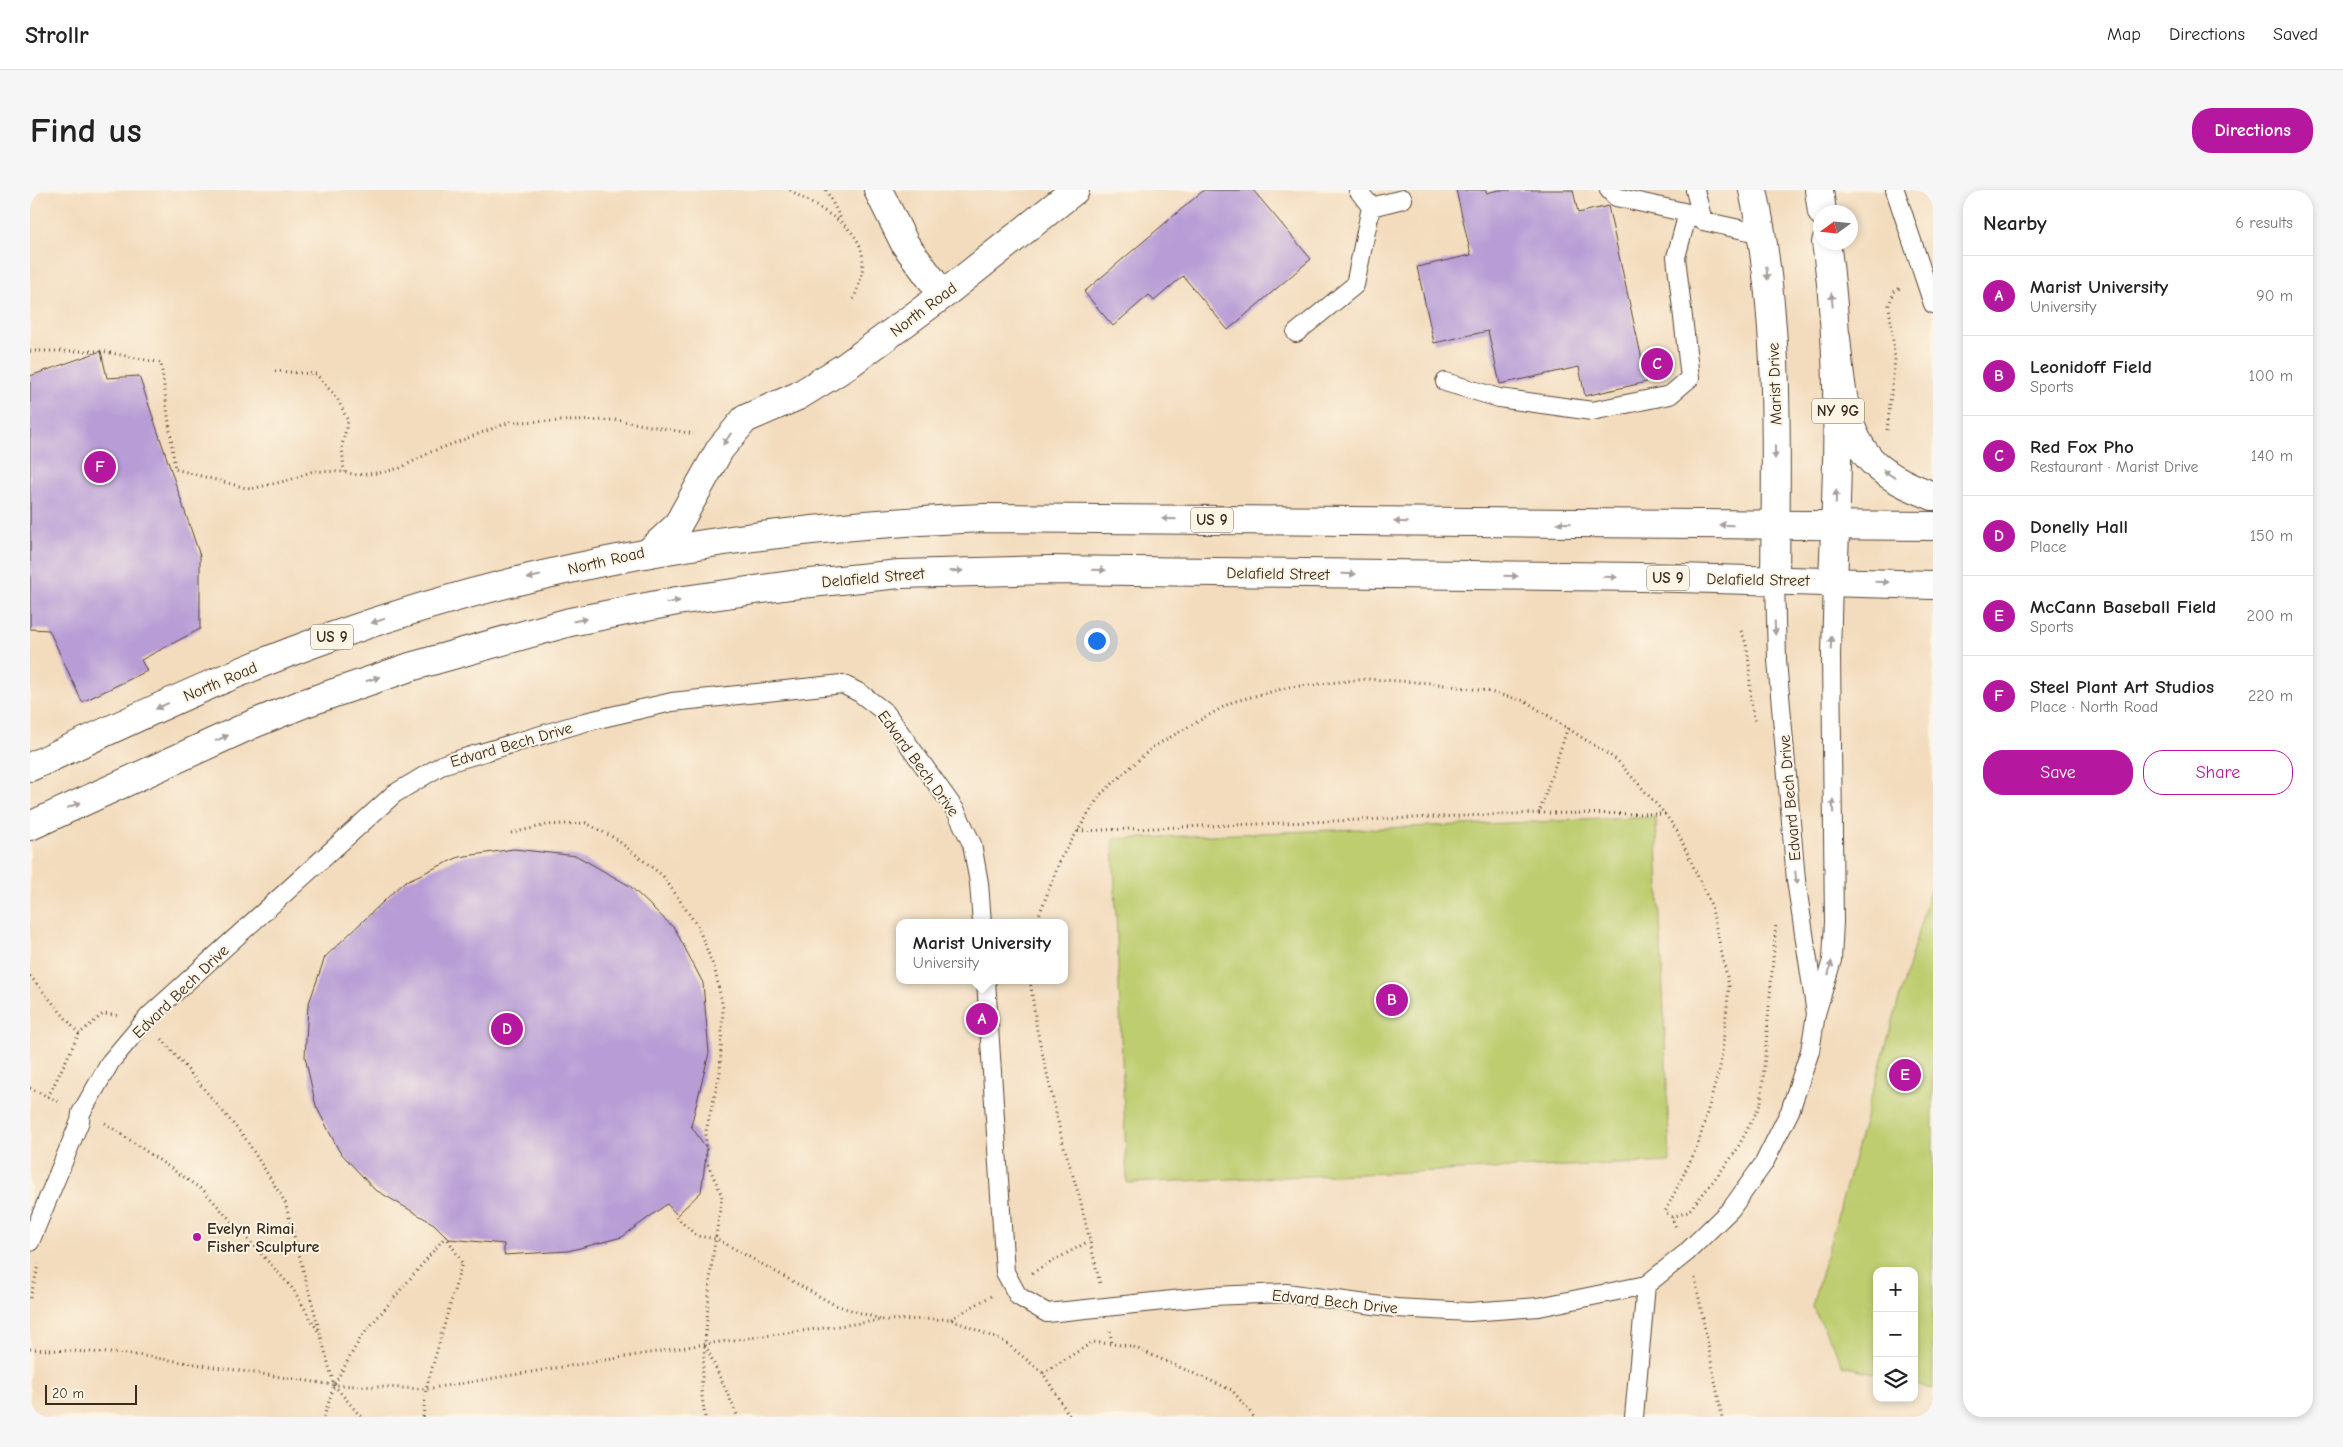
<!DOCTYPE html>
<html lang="en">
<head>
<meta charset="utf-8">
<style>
  :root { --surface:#fff; --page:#f6f6f6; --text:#222; --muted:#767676; --line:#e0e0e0; --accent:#b5179e }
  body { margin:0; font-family:"Comic Neue",sans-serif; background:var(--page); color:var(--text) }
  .controls { position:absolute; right:15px; bottom:15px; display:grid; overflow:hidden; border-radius:10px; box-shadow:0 2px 8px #0003 }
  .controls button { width:45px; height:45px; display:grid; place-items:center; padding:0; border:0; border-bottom:1px solid var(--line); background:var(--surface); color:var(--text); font:25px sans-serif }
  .compass { position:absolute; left:1783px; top:15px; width:45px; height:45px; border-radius:50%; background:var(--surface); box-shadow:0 2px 8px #0003; rotate:255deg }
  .scale { position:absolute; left:15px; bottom:12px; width:92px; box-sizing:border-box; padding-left:5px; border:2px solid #3b2a1e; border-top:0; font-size:14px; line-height:18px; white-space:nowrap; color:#3b2a1e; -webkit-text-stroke:4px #fcf5e5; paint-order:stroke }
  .you { position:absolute; left:1066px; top:450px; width:18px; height:18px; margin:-12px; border:4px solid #fff; border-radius:50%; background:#1a73e8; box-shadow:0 0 0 8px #1a73e833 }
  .badge { display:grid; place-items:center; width:32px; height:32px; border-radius:50%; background:var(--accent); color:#fff; font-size:16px; font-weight:700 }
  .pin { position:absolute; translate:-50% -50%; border:2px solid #fff; box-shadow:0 1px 5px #0006 }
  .popup { position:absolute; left:866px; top:729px; width:172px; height:65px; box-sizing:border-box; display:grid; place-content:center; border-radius:10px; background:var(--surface); filter:drop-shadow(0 1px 4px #0005); font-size:16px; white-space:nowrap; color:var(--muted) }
  .popup b { font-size:19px; color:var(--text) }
  .popup::after { content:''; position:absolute; left:50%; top:100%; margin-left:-10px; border:10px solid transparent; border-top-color:var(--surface) }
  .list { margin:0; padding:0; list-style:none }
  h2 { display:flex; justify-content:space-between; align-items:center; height:65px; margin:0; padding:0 20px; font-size:21px }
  h2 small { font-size:16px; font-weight:400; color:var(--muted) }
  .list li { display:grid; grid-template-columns:32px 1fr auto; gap:15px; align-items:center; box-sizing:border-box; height:80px; padding:0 20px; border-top:1px solid var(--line) }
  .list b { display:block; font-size:19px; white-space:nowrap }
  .list p { margin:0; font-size:16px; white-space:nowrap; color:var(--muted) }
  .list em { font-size:16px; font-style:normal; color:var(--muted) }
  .actions { display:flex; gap:10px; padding:15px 20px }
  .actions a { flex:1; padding:11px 0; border:1px solid var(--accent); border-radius:20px; text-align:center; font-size:18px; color:var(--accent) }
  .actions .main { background:var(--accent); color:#fff }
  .icon { flex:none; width:28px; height:28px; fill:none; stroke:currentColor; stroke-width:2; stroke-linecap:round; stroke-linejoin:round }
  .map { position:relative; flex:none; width:1903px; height:1227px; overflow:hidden; border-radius:20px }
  header { display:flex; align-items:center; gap:30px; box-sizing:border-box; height:70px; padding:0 25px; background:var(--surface); border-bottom:1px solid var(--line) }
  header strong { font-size:24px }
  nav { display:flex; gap:28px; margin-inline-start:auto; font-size:18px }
  .intro { display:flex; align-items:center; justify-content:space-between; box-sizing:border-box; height:120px; padding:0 30px }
  h1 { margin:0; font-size:35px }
  .button { padding:12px 22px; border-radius:20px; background:var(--accent); color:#fff; font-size:18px; font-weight:700 }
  main { display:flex; gap:30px; padding:0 30px }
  aside { flex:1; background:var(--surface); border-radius:20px; box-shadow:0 2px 8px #0003 }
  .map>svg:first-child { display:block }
  .green { fill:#bdcd6f; stroke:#7c7c46 }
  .building { fill:#b79cd6 }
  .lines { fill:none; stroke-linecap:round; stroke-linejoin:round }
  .lane-casing { stroke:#574536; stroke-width:20 }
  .street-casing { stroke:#574536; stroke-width:30 }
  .secondary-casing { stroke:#574536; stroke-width:30 }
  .primary-casing { stroke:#574536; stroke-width:30 }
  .highway-casing { stroke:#574536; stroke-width:30 }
  .path { stroke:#574536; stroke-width:3; stroke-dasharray:1 4; stroke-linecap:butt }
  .lane { stroke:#fff; stroke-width:18 }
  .street { stroke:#fff; stroke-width:28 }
  .secondary { stroke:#fff; stroke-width:28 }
  .primary { stroke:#fff; stroke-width:28 }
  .highway { stroke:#fff; stroke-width:28 }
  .oneway { fill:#a79f9a }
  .poi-dot { fill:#b5179e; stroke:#fcf5e5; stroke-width:2 }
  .labels { text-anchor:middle; stroke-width:4; stroke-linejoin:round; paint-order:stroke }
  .shield { fill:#fcf5e5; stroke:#75675a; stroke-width:1 }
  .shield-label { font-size:15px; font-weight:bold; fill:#3b2a1e }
  .street-label { font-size:16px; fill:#3b2a1e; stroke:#fcf5e5 }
  .poi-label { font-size:16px; font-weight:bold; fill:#3b2a1e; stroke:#fcf5e5; text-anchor:start }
</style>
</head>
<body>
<header>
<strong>Strollr</strong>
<nav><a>Map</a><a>Directions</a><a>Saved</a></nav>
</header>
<div class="intro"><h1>Find us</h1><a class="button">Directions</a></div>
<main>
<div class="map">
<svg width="1903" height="1227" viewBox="0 0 1903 1227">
  <rect width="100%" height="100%" fill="#fcf5e5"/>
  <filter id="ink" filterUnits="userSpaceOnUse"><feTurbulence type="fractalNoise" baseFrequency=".02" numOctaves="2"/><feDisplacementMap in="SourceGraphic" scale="10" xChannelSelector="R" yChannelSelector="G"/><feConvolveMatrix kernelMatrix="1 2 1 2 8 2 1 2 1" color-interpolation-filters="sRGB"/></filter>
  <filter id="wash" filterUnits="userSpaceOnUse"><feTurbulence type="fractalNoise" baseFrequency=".0096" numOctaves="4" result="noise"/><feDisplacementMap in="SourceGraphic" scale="20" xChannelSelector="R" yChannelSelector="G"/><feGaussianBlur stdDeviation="1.12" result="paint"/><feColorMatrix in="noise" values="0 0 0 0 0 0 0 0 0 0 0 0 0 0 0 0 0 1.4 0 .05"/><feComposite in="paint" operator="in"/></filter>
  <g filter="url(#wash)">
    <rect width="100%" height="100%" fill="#f3dcbd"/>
    <path class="green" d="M1626,627l14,345 -543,21 -14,-344z
      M1903,689v510l-19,-5v-113h-37v103l-33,-8 -32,-60z"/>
    <g id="blocks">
      <path class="building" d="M1174,0h49l58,69 -83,71 -45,-54 -29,25 -5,-6 -36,31 -29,-34z
        M1426,0h30v3l13,-3h74l5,23 30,-7 39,176 -62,14 -6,-29 -79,17 -12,-53 -54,12 -17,-76 54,-12z
        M71,161l6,27 32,-2 61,180v73l-59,31 6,11 -65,31 -33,-72 -19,-1v-253z
        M484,659l63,7 53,30 45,43 28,54 6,70 -18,73 16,23 -6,43 -24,23 -10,-11 -45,33 -54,14 -64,4v-11l-55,-5 -15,-15 -60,-35 -35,-38 -23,-45 -11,-49 3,-51 17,-49 79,-75 55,-25z"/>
    </g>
  </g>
  <g filter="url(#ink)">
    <use href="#blocks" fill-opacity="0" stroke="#574536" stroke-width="1"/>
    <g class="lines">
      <defs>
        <path id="lane" d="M1328,0l13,17 32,-8
          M1579,0l7,7 72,16
          M1665,0l8,31
          M1865,0l38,114
          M1266,143l59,-48 16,-78
          M1415,192l54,16 93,13 78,-16 20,-17 -14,-121 12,-44 15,8 59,13
          M1745,390l2,80 19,220 20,134
          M956,790l19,292 13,24 29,17 165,-17 74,-3 110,15 73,4 70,-5 107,-22 40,-32 45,-44 33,-46 26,-52 20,-60 6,-37 16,-54 2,-38 -3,-267 2,-74
          M0,1052l50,-121 1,-8 30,-52 38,-45 245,-222 50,-30 141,-42 87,-20 170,-18 18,9 26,20 70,98 16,33 7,39 3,40
          M1604,1227l12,-132"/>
        <path id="street" d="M848,0l27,54 38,51"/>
        <path id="secondary" d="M620,361l27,-25 43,-77 25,-30 53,-23 47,-29 98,-72 132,-105"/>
        <path id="primary" d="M1723,0c28,128 23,260 22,390
          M1789,0l3,22
          M1796,52c16,113 12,226 7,339"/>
        <path id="highway" d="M1806,147c4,41 6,97 39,127 16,15 38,24 58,32
          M0,577c98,-45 196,-93 298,-129 212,-76 432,-112 656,-120l949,8
          M0,636l223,-102 52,-21 105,-36 160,-45 107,-21 114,-16 109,-11 150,-4 592,7 291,8"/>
      </defs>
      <use href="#lane" class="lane-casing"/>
      <use href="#street" class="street-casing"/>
      <use href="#secondary" class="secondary-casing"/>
      <use href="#primary" class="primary-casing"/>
      <use href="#highway" class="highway-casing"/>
      <path class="path" d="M760,0c49,32 93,43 63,110
        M796,0l17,33
        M0,161h71l60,12 14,106 75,20 40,-9 23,-9 31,1 13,3 22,-2 21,-5 31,-16 79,-30 107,-2 77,14
        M245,181l41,3 21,24 11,23 -6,24 2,27
        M1857,240l8,-71 -6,-54 5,-13 7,-5
        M1711,441c14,28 4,62 15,92
        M1509,623l126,1
        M1048,641l461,-18 29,-86
        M481,643l36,-8 39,-2 30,16 47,37 35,51 17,43 8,38 -3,65 -14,58v29l16,36 -11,73 -6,75 33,73
        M1006,733l25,-65 39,-63 53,-48 79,-45 58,-15 77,-8 64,4 55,8 39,10 92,59 48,54 12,17 34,74 18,81 -8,77 -23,82 -33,67 7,5 4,11
        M0,786l49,58 24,-20 14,1
        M1000,790l7,50 26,113 17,56 20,85
        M132,849l83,99 40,64 49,183
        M0,898l29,14
        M18,907l31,-63
        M75,933l99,68 89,98 26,44
        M646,1027l21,19 20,3 118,66 45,14
        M1642,1027l16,-5 19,-23 28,-36 26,-50 15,-179
        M1002,1083l57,-32
        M1665,1088l27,139
        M0,1108l9,-34
        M921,1129l40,-23
        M1080,1141l2,13
        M0,1159l100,5 204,31 92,4 279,-45 178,-24 67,-1 55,23 38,31 27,44
        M1013,1183l50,-31 38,4 101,44 22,27
        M304,1195l27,32
        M294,1227l10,-32 27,-48 85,-101 16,27 -36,126 -3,28
        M675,1227l-4,-27 4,-46"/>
      <use href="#lane" class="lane"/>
      <use href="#street" class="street"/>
      <use href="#secondary" class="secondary"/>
      <use href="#primary" class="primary"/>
      <use href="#highway" class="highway"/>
    </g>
    <defs><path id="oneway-solid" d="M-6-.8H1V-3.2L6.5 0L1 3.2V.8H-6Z" transform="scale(1.25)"/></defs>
    <g class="oneway">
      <use href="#oneway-solid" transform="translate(1737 83) rotate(84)"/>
      <use href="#oneway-solid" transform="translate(1802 110) rotate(-96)"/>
      <use href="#oneway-solid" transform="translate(697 249) rotate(125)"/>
      <use href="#oneway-solid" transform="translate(1745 262) rotate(90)"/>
      <use href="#oneway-solid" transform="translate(1859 284) rotate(-147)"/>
      <use href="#oneway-solid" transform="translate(1806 307) rotate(-88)"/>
      <use href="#oneway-solid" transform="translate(1139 329) rotate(-179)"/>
      <use href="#oneway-solid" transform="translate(1371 332) rotate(-179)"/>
      <use href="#oneway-solid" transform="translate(1534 333) rotate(-179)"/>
      <use href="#oneway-solid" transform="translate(1696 335) rotate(-179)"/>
      <use href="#oneway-solid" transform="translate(1069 380) rotate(1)"/>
      <use href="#oneway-solid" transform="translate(926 381) rotate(-2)"/>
      <use href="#oneway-solid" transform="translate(1319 384) rotate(1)"/>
      <use href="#oneway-solid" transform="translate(1481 386) rotate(1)"/>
      <use href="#oneway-solid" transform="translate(504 387) rotate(166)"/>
      <use href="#oneway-solid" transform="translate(1580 387) rotate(1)"/>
      <use href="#oneway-solid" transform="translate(1852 392) rotate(2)"/>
      <use href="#oneway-solid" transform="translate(643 412) rotate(-10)"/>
      <use href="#oneway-solid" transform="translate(550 430) rotate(-12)"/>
      <use href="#oneway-solid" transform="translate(348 431) rotate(162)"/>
      <use href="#oneway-solid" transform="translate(1745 438) rotate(88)"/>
      <use href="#oneway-solid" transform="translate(1801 453) rotate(-88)"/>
      <use href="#oneway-solid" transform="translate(343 489) rotate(-18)"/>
      <use href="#oneway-solid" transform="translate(132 516) rotate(155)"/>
      <use href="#oneway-solid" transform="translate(192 548) rotate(-24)"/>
      <use href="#oneway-solid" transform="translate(44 615) rotate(-24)"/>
      <use href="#oneway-solid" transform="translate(1803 616) rotate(-91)"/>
      <use href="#oneway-solid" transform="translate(1766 688) rotate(84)"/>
      <use href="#oneway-solid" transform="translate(1800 778) rotate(-77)"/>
    </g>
  </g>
  <circle class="poi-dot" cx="167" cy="1047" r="5"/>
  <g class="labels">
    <g class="shield">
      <rect x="1782" y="208.5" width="52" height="25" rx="4"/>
      <rect x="1161" y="317.5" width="42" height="25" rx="4"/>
      <rect x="1617" y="375.5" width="42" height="25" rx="4"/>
      <rect x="281" y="434.5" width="42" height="25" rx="4"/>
    </g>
    <g class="shield-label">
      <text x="1808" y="226">NY 9G</text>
      <text x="1182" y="335">US 9</text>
      <text x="1638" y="393">US 9</text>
      <text x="302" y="452">US 9</text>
    </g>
    <g class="street-label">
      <text transform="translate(893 119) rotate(-37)" y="6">North Road</text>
      <text transform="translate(1744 194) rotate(-92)" y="6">Marist Drive</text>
      <text transform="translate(576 370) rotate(-13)" y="6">North Road</text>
      <text transform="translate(1248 383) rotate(1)" y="6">Delafield Street</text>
      <text transform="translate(843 387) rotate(-5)" y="6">Delafield Street</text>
      <text transform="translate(1728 389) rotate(1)" y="6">Delafield Street</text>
      <text transform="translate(190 491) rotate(-23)" y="6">North Road</text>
      <text transform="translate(481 554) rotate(-16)" y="6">Edvard Bech Drive</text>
      <text transform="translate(889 573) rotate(54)" y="6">Edvard Bech Drive</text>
      <text transform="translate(1759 608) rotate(-95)" y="6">Edvard Bech Drive</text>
      <text transform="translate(150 801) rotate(-44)" y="6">Edvard Bech Drive</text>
      <text transform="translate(1305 1111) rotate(6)" y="6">Edvard Bech Drive</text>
    </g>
    <g class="poi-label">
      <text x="177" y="1044">Evelyn Rimai<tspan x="177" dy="18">Fisher Sculpture</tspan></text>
    </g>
  </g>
</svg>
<div class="controls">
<button>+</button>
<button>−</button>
<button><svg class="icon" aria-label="layers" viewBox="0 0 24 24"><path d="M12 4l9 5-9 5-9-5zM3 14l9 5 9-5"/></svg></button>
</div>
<svg class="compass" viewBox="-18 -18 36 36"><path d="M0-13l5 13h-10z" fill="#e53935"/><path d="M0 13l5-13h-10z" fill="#767676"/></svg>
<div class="scale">20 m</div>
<div class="you"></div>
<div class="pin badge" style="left:952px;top:829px">A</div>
<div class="popup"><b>Marist University</b>University</div>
<div class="pin badge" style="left:1362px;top:810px">B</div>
<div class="pin badge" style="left:1627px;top:174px">C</div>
<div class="pin badge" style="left:477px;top:839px">D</div>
<div class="pin badge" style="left:1875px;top:885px">E</div>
<div class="pin badge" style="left:70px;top:277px">F</div>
</div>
<aside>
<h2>Nearby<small>6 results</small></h2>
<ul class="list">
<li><span class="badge">A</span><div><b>Marist University</b><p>University</p></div><em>90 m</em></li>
<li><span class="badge">B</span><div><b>Leonidoff Field</b><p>Sports</p></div><em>100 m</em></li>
<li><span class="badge">C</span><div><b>Red Fox Pho</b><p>Restaurant · Marist Drive</p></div><em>140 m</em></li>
<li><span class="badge">D</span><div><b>Donelly Hall</b><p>Place</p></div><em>150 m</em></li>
<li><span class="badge">E</span><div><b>McCann Baseball Field</b><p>Sports</p></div><em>200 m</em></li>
<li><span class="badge">F</span><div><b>Steel Plant Art Studios</b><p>Place · North Road</p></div><em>220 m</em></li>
</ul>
<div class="actions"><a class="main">Save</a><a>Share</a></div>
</aside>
</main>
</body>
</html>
